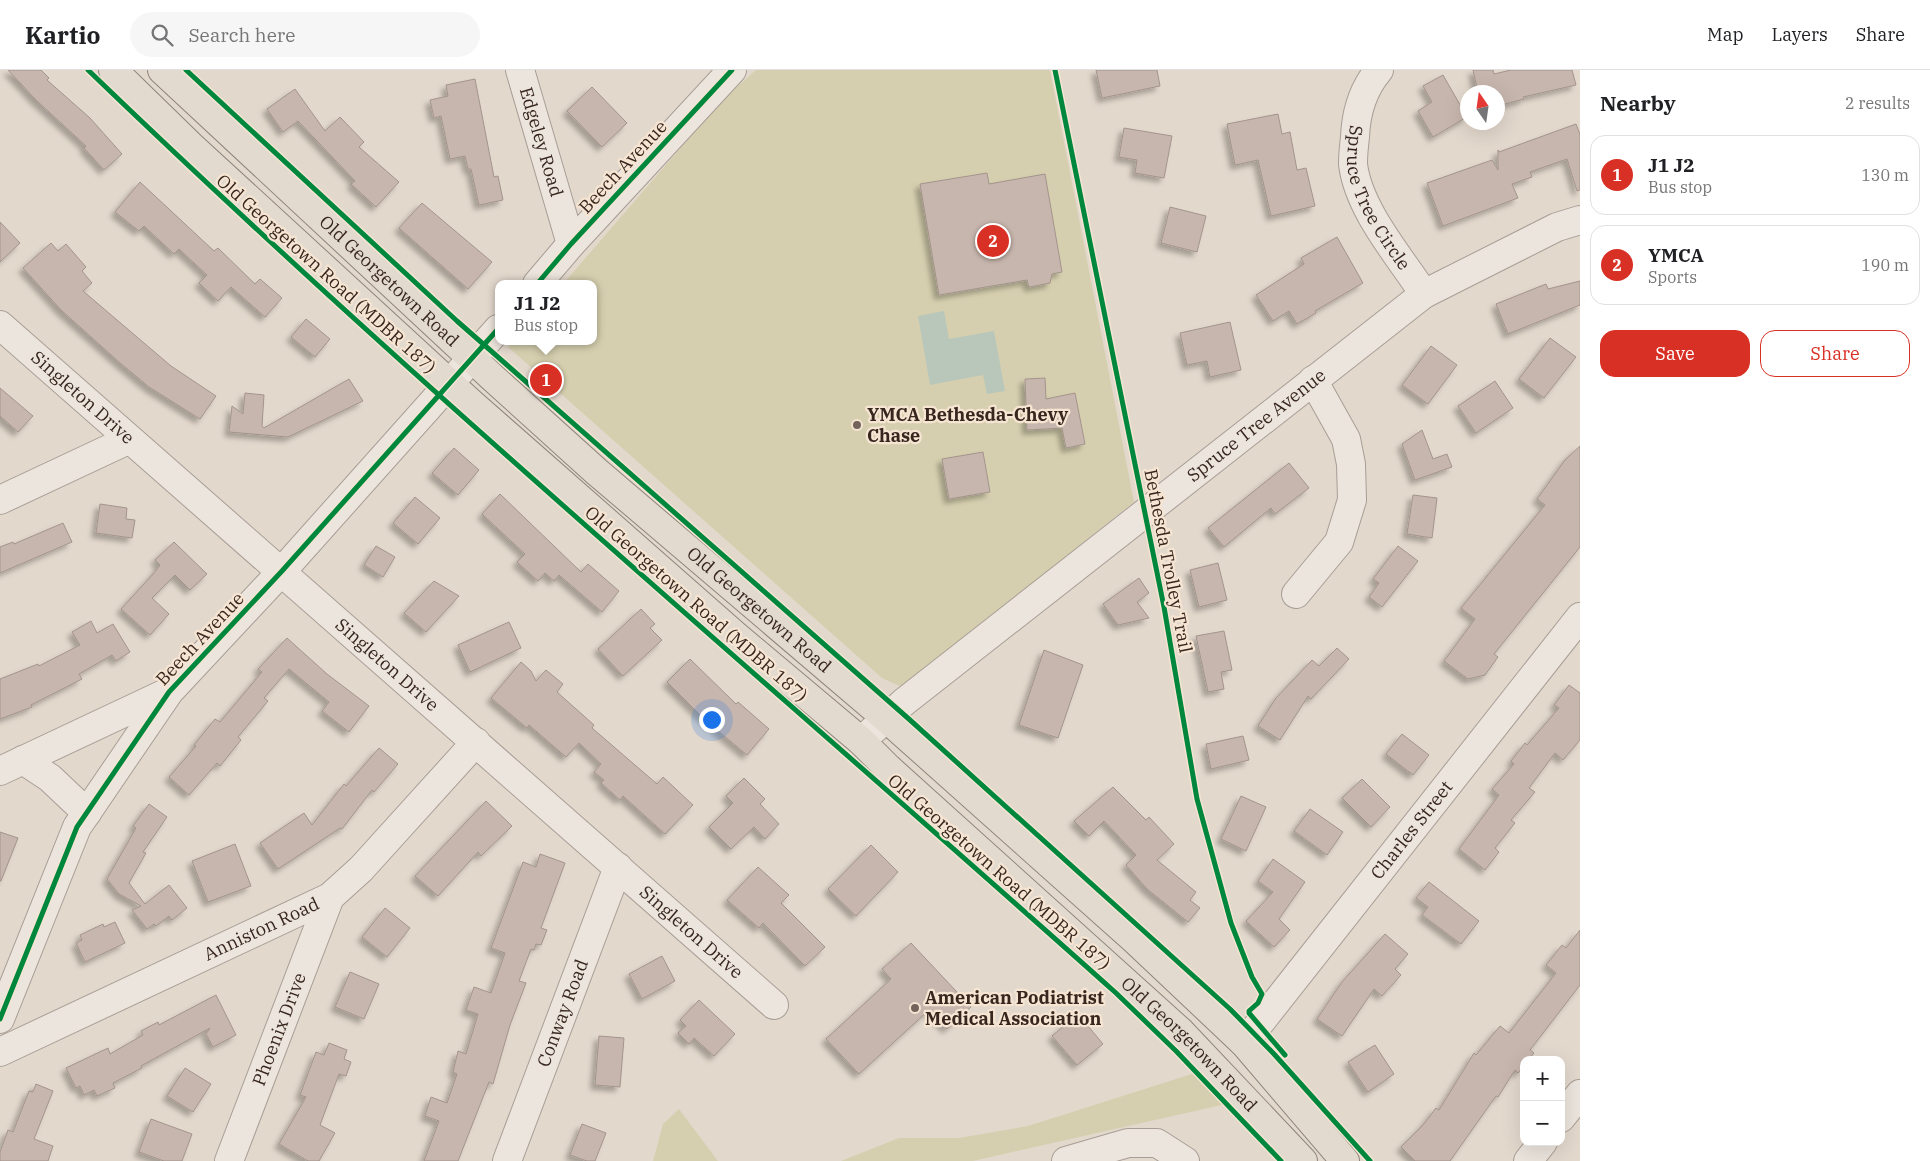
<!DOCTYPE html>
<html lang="en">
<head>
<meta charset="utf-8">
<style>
  :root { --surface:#fff; --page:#f6f6f6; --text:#202124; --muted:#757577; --line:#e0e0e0; --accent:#d93025 }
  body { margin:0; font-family:"IBM Plex Serif",serif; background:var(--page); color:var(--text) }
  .controls { position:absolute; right:15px; bottom:15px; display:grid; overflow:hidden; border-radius:10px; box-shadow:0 5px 20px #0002 }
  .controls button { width:45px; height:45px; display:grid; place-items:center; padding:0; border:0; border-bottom:1px solid var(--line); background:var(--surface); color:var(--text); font:25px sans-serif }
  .compass { position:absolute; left:1460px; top:15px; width:45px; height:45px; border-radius:50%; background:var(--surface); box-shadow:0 5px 20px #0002; rotate:347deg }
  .you { position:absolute; left:711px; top:649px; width:18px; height:18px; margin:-12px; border:4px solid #fff; border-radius:50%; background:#1a73e8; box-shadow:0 0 0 8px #1a73e833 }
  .badge { display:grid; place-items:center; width:32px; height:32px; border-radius:50%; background:var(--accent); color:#fff; font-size:16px; font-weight:700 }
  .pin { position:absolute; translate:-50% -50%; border:2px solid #fff; box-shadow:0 1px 5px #0006 }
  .popup { position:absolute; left:495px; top:210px; width:102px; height:65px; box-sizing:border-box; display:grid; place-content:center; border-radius:10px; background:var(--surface); filter:drop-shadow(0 1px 4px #0005); font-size:16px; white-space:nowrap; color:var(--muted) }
  .popup b { font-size:19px; color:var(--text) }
  .popup::after { content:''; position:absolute; left:50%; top:100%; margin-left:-10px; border:10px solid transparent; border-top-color:var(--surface) }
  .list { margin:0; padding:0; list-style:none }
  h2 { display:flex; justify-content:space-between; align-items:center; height:65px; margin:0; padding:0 20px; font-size:21px }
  h2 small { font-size:16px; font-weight:400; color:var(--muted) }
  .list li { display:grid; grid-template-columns:32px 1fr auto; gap:15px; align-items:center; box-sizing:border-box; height:80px; margin:0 10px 10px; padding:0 10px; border:1px solid var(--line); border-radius:15px }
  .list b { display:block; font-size:19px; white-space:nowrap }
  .list p { margin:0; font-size:16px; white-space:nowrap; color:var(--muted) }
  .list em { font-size:16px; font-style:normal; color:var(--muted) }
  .actions { display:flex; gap:10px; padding:15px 20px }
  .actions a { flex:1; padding:11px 0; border:1px solid var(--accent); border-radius:15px; text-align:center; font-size:18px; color:var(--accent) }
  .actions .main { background:var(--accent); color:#fff }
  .icon { flex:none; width:28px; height:28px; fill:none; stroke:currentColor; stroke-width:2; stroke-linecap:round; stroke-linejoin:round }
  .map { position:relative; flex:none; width:1580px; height:1091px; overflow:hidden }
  header { display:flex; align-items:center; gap:30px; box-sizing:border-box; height:70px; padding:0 25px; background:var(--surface); border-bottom:1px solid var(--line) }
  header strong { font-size:24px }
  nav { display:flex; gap:28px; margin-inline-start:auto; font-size:18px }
  .search { width:350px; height:45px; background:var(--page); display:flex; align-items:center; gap:12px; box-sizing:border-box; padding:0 18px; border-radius:28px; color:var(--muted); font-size:19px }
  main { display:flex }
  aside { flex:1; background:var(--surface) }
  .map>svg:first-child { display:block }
  .green { fill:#d6cfaf }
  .water { fill:#b8c7ba }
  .building { fill:#c7b6ad; stroke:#a3948c; filter:url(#shadow) }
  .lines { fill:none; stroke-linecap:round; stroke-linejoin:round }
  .minor-casing { stroke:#a89e96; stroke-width:30 }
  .major-casing { stroke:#8e847c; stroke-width:30 }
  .minor { stroke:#ece5dd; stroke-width:28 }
  .major { stroke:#e3dacf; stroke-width:28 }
  .cycleway-casing { stroke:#f5e5d2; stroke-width:8 }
  .cycleway { stroke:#00873e; stroke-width:5 }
  .poi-dot { fill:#73645b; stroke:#f5e5d2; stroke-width:2 }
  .labels { text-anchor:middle; stroke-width:4.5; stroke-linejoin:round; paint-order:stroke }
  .street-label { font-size:18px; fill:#37261e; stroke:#f5e5d2 }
  .poi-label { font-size:18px; font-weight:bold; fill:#37261e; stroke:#f5e5d2; text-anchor:start }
</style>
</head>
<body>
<header>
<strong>Kartio</strong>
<div class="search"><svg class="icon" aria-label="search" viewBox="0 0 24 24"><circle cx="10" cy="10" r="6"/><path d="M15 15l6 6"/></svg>Search here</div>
<nav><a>Map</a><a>Layers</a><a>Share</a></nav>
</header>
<main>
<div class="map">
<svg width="1580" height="1091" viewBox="0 0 1580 1091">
  <defs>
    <filter id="shadow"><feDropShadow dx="-4.5" dy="4.5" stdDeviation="2.5" flood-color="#0004"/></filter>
  </defs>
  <rect width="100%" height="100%" fill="#e3d8cc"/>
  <path class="green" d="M756,0h294l84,432 -232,185 -20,-9 -374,-331 5,-6h81v-57h-31l159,-184z
    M1214,997l30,33 -271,61h-132l58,-23h60l69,-12z
    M679,1039l39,52h-65l10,-37z"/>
  <path class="water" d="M944,241l5,28 45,-8 11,60 -18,3 -4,-19 -53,10 -12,-69z"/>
  <path class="building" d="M8,0h33l8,8 -2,2 43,38 32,36 -18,16 -20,-22 2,-2 -50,-46z
    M1096,0h61l3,16 -58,12z
    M1473,0h20l1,4 17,-4h61l4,15 -53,12 1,2 -26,7v-14h-20z
    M1443,5l24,42 -34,20 -15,-26 14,-9 -9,-16z
    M475,9l19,98 4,-1 5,24 -24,5 -8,-36h-3l-3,-13 -15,3 -9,-43 -7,2 -4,-18 18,-4 -2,-11z
    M592,17l35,36 -25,24 -35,-36z
    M295,19l30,42 15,-14 24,25 -5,5 40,35 -23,25 -25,-23 4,-3 -57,-60 -15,11 -16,-23z
    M1278,44l4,20 8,-2 7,38 9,-2 9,38 -44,10 -13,-56 -23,5 -8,-41z
    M1576,54l4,10v56l-3,1 -10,-32 -37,13 2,5 -20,7 6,14 -75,28 -16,-43 65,-23 6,10v-20l1,2z
    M1124,58l48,8 -8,42 -29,-5 2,-13 -18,-3z
    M987,103l2,11 56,-10 17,98 -10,2 -2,9 -21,4 -2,-7 -88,15 -19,-111z
    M140,112l74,69 4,-3 37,36 5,-5 22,19 -17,19 -34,-30 -13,14 -19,-18 8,-8 -28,-26 -5,5 -30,-28 -5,5 -24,-19z
    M422,133l70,59 -24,27 -69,-61z
    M1170,137l36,9 -9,36 -36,-9z
    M0,152l20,21 -20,19z
    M1337,167l26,46 -48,28 1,2 -19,11 -8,-13 -16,10 -17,-26 48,-31 -3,-6z
    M51,173l7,8 8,-7 20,23 -4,4 10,12 -9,8 88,75 45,30 -16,23 -51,-32 -30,-25 -58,-52 -38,-42z
    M1580,211v24l-72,29 -12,-30 50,-20 2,5z
    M306,249l24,20 -15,18 -24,-20z
    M1230,252l11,48 -31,7 -3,-16 -20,4 -7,-32z
    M1550,268l26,19 -32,41 -25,-19z
    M1431,276l26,19 -29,39 -26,-19z
    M1045,308l1,21 29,-6 10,51 -19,4 -4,-20 -35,2 -2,-51z
    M349,309l14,22 -75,36 -59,-5 3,-26 11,8 2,-21 19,2 -2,31 2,2z
    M1495,311l18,27 -37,25 -18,-27z
    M0,318l33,28 -15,16 -18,-16z
    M1422,360l11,29 14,-5 5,13 -37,13 -13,-36z
    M1580,376v101l-86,107 4,3 -13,18 -17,4 -24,-18 31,-42 -14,-11 84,-103 -8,-6 28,-39z
    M454,378l25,22 -21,25 -26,-22z
    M983,382l7,40 -41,7 -7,-40z
    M1289,393l20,25 -34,26 -4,-6 -47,39 -16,-19z
    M500,424l81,78 7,-8 31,27 -17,21 -43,-37 -5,6 -9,-8 -7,8 -21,-19 8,-8 -43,-40z
    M1413,425l24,3 -5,40 -25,-4z
    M415,427l25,21 -22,26 -25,-21z
    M100,434l27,4 -1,11 9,1 -3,18 -36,-5z
    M63,453l9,19 -72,31v-26l13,-5 1,2z
    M174,472l33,32 -17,16 -15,-15 -23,23 17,16 -19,21 -29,-26 33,-36 6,-8 -5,-5z
    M376,476l19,11 -12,20 -19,-12z
    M1398,476l20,15 -36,46 -13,-10 10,-14 -6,-4z
    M1218,493l9,37 -28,7 -9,-37z
    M1139,508l10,15 -12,9 12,16 -31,7 -15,-21z
    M434,511l25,15 -33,36 -22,-19z
    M641,539l14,15 -5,4 12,12 -39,36 -25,-27z
    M91,551l6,12 16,-9 17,28 -14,9 -4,-6 -33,19 3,5 -51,26 1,2 -32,12v-40l38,-15 1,2 41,-21 -8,-13z
    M509,552l12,26 -51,24 -12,-27z
    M1224,561l8,39 -11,2 3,17 -16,3 -12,-56z
    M287,568l40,36 42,32 -20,26 -27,-21 7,-9 -40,-33 -25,29 4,3 -30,36 3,3 -21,26 -3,-3 -28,32 -20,-18 27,-31 -2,-1 21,-26 5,3 42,-50 -4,-3z
    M1337,578l12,11 -38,40 -3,-3 -28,44 -22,-14 18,-28 36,-38 7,6z
    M1044,580l39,15 -25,73 -39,-13z
    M690,589l46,45 2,-2 31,27 -22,26 -42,-35 -38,-38z
    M521,592l10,9 5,10 10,-11 17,14 -6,8 37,33 -2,3 65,56 6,-7 30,28 -28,29 -42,-38 -3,4 -19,-17 3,-3 -10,-8 7,-8 -22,-21 -13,14 -37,-32 -2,3 -36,-30z
    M1569,615l11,8v47l-17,20 -8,-7 -26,35 6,4 -24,28 4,3 -20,25 4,4 -14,18 -26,-21 40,-54 -7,-6 22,-25 -3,-3 14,-18 2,2 32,-37 -5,-3z
    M1402,664l27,21 -16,20 -27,-21z
    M1243,666l6,24 -38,9 -5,-25z
    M379,678l19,16 -24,28 -2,-2 -30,39 -2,-1 -62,41 -18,-26 44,-30 8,12 32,-41 2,2z
    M744,708l21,21 -5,5 19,20 -14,15 -11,-12 -23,22 -22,-22 24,-24 -7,-7z
    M1362,709l28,28 -19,20 -29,-29z
    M1113,717l33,33 3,-3 25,27 -17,16 39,32 -6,8 10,8 -12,14 -41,-33 -21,-24 10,-10 -32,-34 -15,15 -15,-15z
    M1241,726l25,11 -20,44 -25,-12z
    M486,731l26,25 -31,30 -3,-4 -40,44 -23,-20z
    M149,734l18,13 -24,35 3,1 -17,30 16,21 24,-19 18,23 -15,12 -3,-4 -13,10 -2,-2 -7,5 -15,-19 9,-4 -22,-12 -12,-15 29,-51 -3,-2z
    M1310,739l33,23 -16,23 -33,-24z
    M0,762l18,6 -17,43h-1z
    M235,774l16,42 -43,16 -16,-41z
    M871,775l27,27 -42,44 -28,-27z
    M540,784l25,9 -24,65 6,2 -6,15 -5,-1 -2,6 -3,-1 -12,32 7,2 -16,42 -17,59 -4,-2 -31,79h-34l15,-40 -14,-5 6,-19 16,6 10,-29 -4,-2 5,-21 8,3 12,-40 -12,-4 8,-23 17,6 14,-40 -14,-5 32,-86 13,5z
    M1273,789l32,23 -26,37 11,11 -16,17 -28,-26 27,-29 -15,-11z
    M758,797l31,28 -8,8 44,44 -20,19 -42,-43 -4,5 -32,-28z
    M1429,812l50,39 -18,23 -39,-29 6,-8 -12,-9z
    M385,838l25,20 -23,29 -25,-20z
    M115,852l10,21 -40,19 -9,-19 6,-3 -2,-5 23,-11 1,3z
    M1580,860v55l-50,65 4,3 -6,7h-4v6l-6,7 -3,-3 -17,27 -2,-1 -46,65h-35l-14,-14 22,-22 13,-17 3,2 35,-57 2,2 24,-29 9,7 47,-60 -10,-8 16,-20 4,3z
    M1385,864l23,20 -13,15 6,6 -19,21 -8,-7 -32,47 -25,-17 25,-37z
    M911,873l60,64 -24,22 -18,-19 -70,64 -33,-35 65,-60 -9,-10z
    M662,886l13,25 -33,18 -13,-25z
    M350,902l29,12 -15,35 -29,-12z
    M216,925l20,40 -23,12 -7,-13 4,-6 -69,38 1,2 -29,15 2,5 -18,8 -3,-6 -10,5 -4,-9 -4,2 -10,-20 42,-20 2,6 33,-19 -2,-4 17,-9 1,3z
    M699,930l36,34 -21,22 -20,-18 -5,6 -11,-11 8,-7 -6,-6z
    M1078,944l25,30 -26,21 -25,-29z
    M599,966l25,2 -4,49 -25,-2z
    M329,973l18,7 -3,9 7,3 -5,14 -7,-2 -19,51 15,8 -16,28h-11l-29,-17 27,-47 -6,-2 16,-43 8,3z
    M1375,975l19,29 -26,18 -20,-30z
    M185,998l26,16 -18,28 -26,-16z
    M36,1014l17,7 -19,48 19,7 -5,15h-48v-9l8,-22 5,2 16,-41 4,1z
    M151,1049l41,15 -10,27h-18l-25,-9z
    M582,1054l24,9 -11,28h-8l-17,-6z"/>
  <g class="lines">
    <defs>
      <g id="minor">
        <path id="s1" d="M520,0l51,174"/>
        <path id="s2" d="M1379,0c-16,19 -23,42 -24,67 -1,8 -2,18 -2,27 5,45 47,93 71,130"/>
        <path d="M537,214l34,-40 161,-174"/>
        <path id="s3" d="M0,255l774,680"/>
        <path d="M0,430l128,-60"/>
        <path d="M1296,524l43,-52 13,-42 -1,-36 -5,-25 -33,-59"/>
        <path id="s4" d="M861,671l43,-39 520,-408 133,-67 23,-7"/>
        <path d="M23,690l27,18 37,35"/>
        <path d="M0,701l168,-79"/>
        <path d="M0,949l77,-192 92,-135 113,-121 216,-242"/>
        <path id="s5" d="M1244,973l336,-426"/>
        <path id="s6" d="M0,982l330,-155 31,-28 115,-127"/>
        <path d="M1561,1048l19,-24"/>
        <path id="s7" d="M229,1091l101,-264"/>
        <path id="s8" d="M507,1091l111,-294"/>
        <path d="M1066,1091l62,-18h29l28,18"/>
        <path d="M1528,1091l15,-19"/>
      </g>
      <g id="major">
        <path id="s9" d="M113,0l78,76 280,257 265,233 125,105 27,27 293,264 122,129"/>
        <path id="s10" d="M162,0l331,308 104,94 289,246 249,222 109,103 101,118"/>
      </g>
    </defs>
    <use href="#minor" class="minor-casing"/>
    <use href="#major" class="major-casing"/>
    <use href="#minor" class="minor"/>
    <use href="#major" class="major"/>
    <defs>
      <path id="cycleway" d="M88,0c332,320 685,616 1028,923l60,58 105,110
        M186,0l271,251 453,399 320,289 44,45 96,107
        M1055,0l109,537 33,192 34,124 21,54 10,17 -4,9 -9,8v2l36,42
        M537,214l34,-40 161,-174
        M0,949l77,-192 92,-135 113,-121 216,-242"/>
    </defs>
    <use href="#cycleway" class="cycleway-casing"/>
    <use href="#cycleway" class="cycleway"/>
  </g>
  <g class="poi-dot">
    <circle cx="857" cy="355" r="5"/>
    <circle cx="915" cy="938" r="5"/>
  </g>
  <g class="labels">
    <g class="street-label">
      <text dy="6" stroke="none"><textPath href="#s1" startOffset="75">Edgeley Road</textPath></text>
      <text transform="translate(623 97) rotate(-47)" y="6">Beech Avenue</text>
      <text dy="6" stroke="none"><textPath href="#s2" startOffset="139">Spruce Tree Circle</textPath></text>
      <text transform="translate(326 204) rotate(42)" y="6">Old Georgetown Road (MDBR 187)</text>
      <text dy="6" stroke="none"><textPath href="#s10" startOffset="310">Old Georgetown Road</textPath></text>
      <text dy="6" stroke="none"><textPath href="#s3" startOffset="110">Singleton Drive</textPath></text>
      <text dy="6" stroke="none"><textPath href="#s4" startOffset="506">Spruce Tree Avenue</textPath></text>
      <text transform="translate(1168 491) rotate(79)" y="6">Bethesda Trolley Trail</text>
      <text transform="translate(696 534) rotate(41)" y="6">Old Georgetown Road (MDBR 187)</text>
      <text dy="6" stroke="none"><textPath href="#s10" startOffset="805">Old Georgetown Road</textPath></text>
      <text transform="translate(200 569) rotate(-47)" y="6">Beech Avenue</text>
      <text dy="6" stroke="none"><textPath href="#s3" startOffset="515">Singleton Drive</textPath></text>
      <text dy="6" stroke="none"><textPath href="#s5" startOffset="271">Charles Street</textPath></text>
      <text transform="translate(999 802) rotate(41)" y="6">Old Georgetown Road (MDBR 187)</text>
      <text dy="6" stroke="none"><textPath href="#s6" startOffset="289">Anniston Road</textPath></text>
      <text dy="6" stroke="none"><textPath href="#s3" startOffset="920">Singleton Drive</textPath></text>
      <text dy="6" stroke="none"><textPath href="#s8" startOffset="158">Conway Road</textPath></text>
      <text dy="6" stroke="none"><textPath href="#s7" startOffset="141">Phoenix Drive</textPath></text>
      <text dy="6" stroke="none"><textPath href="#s9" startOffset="1452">Old Georgetown Road</textPath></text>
    </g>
    <g class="poi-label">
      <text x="867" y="351">YMCA Bethesda-Chevy<tspan x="867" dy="21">Chase</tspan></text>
      <text x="925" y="934">American Podiatrist<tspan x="925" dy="21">Medical Association</tspan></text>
    </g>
  </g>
</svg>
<div class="controls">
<button>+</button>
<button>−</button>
</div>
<svg class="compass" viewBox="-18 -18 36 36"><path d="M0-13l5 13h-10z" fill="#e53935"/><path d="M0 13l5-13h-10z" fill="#757577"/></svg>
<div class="you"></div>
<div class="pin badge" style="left:546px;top:310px">1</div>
<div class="popup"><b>J1 J2</b>Bus stop</div>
<div class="pin badge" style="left:993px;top:171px">2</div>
</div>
<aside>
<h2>Nearby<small>2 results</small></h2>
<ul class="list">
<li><span class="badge">1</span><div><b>J1 J2</b><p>Bus stop</p></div><em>130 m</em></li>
<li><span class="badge">2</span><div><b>YMCA</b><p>Sports</p></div><em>190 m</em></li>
</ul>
<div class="actions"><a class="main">Save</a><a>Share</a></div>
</aside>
</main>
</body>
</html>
